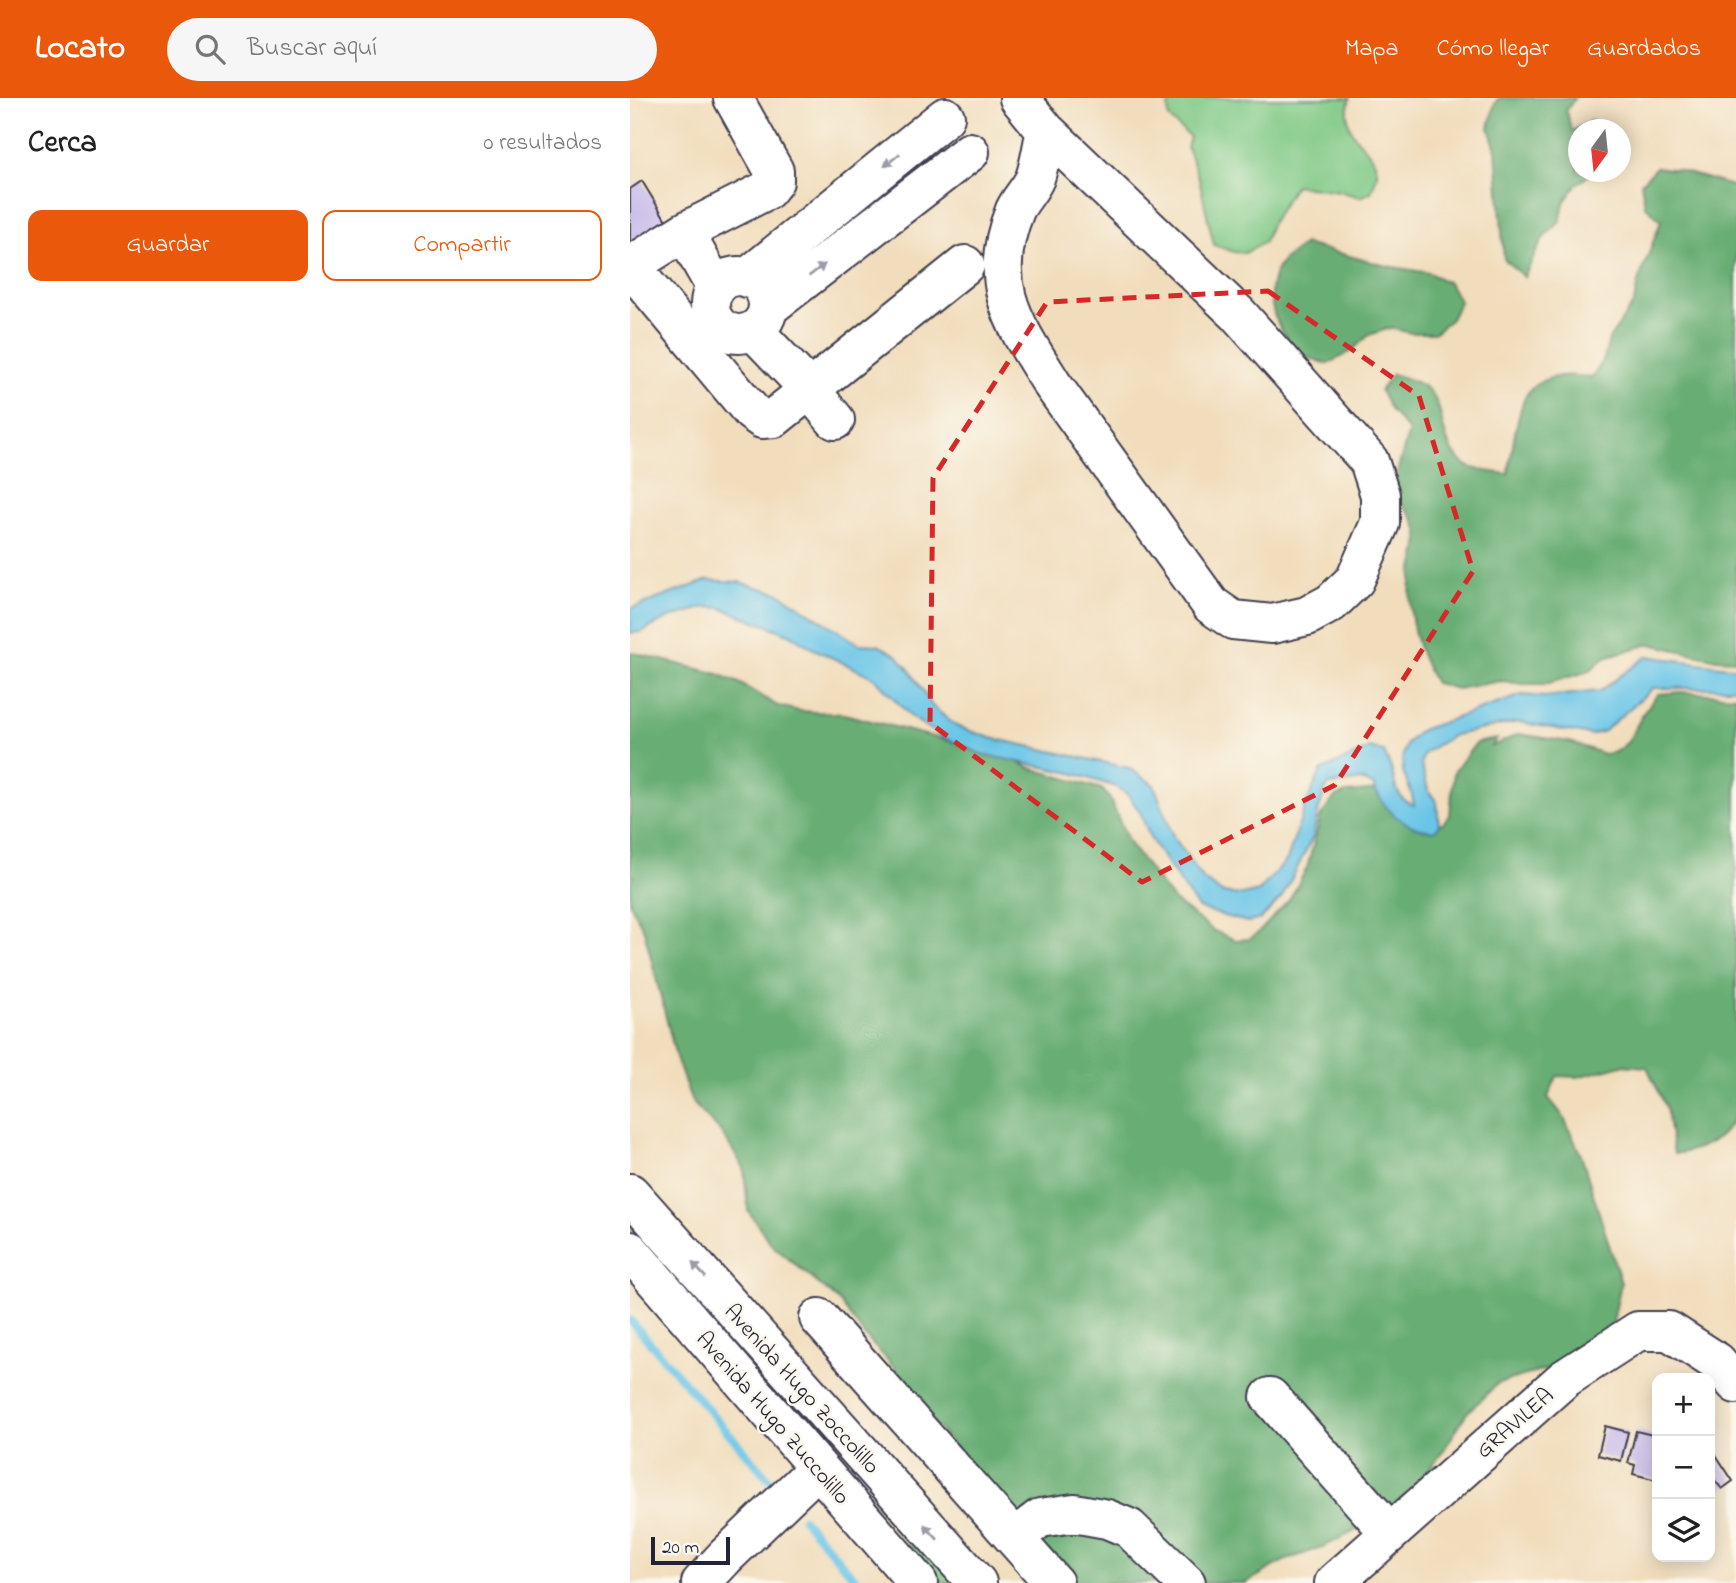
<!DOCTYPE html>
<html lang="es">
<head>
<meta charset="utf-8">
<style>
  :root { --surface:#fff; --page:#f6f6f6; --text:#222; --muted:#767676; --line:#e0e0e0; --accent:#ea580c }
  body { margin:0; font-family:"Indie Flower",sans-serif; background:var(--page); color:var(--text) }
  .controls { position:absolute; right:21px; bottom:21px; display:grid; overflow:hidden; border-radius:14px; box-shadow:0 4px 18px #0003 }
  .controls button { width:63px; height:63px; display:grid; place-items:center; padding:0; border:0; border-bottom:2px solid var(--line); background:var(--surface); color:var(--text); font:35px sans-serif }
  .compass { position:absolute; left:938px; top:21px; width:63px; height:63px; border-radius:50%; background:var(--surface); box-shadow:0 4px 18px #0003; rotate:195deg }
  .scale { position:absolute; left:21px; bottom:18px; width:79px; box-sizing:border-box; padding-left:7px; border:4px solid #22223b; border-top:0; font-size:19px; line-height:24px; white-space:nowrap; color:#22223b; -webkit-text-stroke:5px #fbf7ec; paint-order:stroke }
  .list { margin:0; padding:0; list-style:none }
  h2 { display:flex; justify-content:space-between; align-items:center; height:91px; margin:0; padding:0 28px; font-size:30px }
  h2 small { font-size:23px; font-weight:400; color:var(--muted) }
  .actions { display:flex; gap:14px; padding:21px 28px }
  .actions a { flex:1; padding:16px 0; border:2px solid var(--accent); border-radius:14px; text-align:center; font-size:24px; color:var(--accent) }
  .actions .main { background:var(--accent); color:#fff }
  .icon { flex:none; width:38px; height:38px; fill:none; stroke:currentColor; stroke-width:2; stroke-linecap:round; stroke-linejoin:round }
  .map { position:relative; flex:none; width:1106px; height:1485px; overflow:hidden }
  header { display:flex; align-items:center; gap:42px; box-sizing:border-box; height:98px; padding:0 35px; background:var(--accent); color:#fff }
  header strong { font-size:33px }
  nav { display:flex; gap:38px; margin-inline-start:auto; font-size:24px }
  .search { width:490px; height:63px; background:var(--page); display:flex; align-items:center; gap:18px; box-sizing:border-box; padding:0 24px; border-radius:38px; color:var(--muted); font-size:26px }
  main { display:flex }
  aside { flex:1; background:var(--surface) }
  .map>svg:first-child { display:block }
  .green { fill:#80c986; stroke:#517660; stroke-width:2 }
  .forest { fill:#68ad73; stroke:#456857; stroke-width:2 }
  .water { fill:#69c5e7; stroke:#467491; stroke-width:2 }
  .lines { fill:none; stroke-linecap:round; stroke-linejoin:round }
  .stream { stroke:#69c5e7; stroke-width:8 }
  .building { fill:#c2b5ea }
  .minor-casing { stroke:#413e4e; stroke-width:42 }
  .minor { stroke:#fff; stroke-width:38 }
  .oneway { fill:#9c9ca7 }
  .marked { fill:none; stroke:#d62828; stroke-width:5; stroke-dasharray:14 9; stroke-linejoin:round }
  .labels { text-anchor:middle; stroke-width:5; stroke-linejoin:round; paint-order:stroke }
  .street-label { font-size:23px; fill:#22223b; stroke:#fbf7ec }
</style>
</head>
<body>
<header>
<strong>Locato</strong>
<div class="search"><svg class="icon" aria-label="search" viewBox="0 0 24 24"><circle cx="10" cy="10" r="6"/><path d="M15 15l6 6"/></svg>Buscar aquí</div>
<nav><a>Mapa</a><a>Cómo llegar</a><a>Guardados</a></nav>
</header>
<main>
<aside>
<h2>Cerca<small>0 resultados</small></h2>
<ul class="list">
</ul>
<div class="actions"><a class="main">Guardar</a><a>Compartir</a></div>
</aside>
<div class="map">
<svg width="1106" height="1485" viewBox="0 0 1106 1485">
  <rect width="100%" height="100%" fill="#fbf7ec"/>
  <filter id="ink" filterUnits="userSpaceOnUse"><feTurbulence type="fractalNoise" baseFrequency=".0143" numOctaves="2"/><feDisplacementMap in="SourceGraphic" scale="14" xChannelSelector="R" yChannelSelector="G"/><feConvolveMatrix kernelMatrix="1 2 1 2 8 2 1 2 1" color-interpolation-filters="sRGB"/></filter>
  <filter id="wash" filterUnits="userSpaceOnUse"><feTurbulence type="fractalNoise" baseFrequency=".00686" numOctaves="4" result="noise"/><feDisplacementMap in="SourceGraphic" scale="28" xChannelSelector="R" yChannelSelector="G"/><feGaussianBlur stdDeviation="1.57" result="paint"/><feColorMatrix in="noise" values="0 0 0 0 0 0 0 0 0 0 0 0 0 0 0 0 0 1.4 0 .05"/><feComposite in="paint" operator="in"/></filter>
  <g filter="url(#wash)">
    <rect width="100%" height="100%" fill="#f1ddbc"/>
    <path class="green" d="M541,0h179c-12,42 23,45 27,72 1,7 -4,16 -6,22l-11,5 -21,-6 -44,-6 -23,37 -8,20 -19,11 -11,-1 -20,-7 -15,-66 -12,-32 3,-10 -21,-19 -1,-11z
      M0,1118l325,367h-12l-313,-354z"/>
    <path class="forest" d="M868,0h77l-9,13 6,20 19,-10 13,8 -26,1v42h15l-17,13 -12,18 -4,19 -17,16 -19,39 -20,-18 -8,-109 -7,-22 5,-22z
      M1026,69l22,3 58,17v473l-19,-1 -67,-15 -45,13 -16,14 -43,13h-22l-23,-3 -44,8 -22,-6c-19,-31 -29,-72 -23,-108 2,-13 7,-26 7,-38 0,-19 -17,-28 -22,-43 -5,-15 8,-47 12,-63l-18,-20 -11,-20 12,-17c12,4 31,8 39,19 16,20 6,51 35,72 10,6 30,7 42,9 4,-19 9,-70 22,-84 15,-17 43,-16 62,-12l12,-19 5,-20 25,-36 4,-21 23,-61 -16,-16 -4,-22z
      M674,146l83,22 42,7 20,10 11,18 -9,18 -17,14h-23l-21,-5 -21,7 -19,17 -22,12c-6,-2 -15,-4 -21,-7 -30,-19 -50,-66 -24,-96 6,-6 15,-12 21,-17z
      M0,554l88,22 21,9 39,23 22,5 44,3 163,42 23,12 72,21 8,10 19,44 44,57 41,31 21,9 14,-1 9,-6 32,-34 17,-31 14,-52 14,-19 11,-4 43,-4 15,19 28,17 11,-2 7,-9 4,-42 22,-29 21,-4 -6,8 28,-13 51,8 34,12 11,-2 13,-10 16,-30 14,-18 23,-2 55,4v417c-11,27 -35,37 -62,41l-8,-47 -19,-40 -25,-2 -44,12 -21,-1 -9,21 15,19 18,39 40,128 -9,44 -31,33 -83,23 -32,31 -24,39 -29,36 -40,33 -48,24 -41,15 -38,22h-173l-156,-179 -23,-37 -30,-32 -26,-35 -66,-55 -24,-34 -4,-43 -23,-36 -29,-30 -15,-41 -33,-131 -14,-26v-21l3,-7 -3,-1z"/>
    <path class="water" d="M78,482l31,2 40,11 80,51 19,1 19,10 14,17 21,34 24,20 35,12 138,30 25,17 19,51 31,44 18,13 20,2 17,-4 28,-31 19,-56 15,-33 49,-23 14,4c2,5 5,11 7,16 5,16 4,32 23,37l-2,-10 -9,-23 -1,-14 5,-15 14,-13 101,-35 22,2 56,-6 47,-35 89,12v20h-83l-49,43 -13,4 -73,-13 -64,13 -22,13 -8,6 -3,9 7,27 9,12 2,24 -5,5c-31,-3 -49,-19 -61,-46l-12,-5 -32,5 -4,5 -7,22 -5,25 -31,60 -21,22 -13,3 -17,-4 -33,-10 -48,-70 -10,-26 -12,-17 -11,-8 -45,-14 -91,-19 -39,-17 -31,-20 -36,-39 -61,-29 -25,-15 -68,-26 -16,-1 -36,11 -28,14 -11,1v-24z"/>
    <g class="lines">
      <path class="stream" d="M0,1222l143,164
        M173,1421l56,64"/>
    </g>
    <g id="blocks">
      <path class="building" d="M12,83l25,41 -37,24v-57z
        M975,1328l23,6 -7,29 -23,-6z
        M1006,1333l21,5v44l-24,-6 2,-9 -7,-2z
        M1086,1357l17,26 -11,8 -12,-14v-17z"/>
    </g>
  </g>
  <g filter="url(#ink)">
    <use href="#blocks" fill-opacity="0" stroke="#413e4e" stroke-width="2"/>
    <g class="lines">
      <defs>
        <path id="minor" d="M389,0l27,33 192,183 131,147 11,34v28l-25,57 -24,23 -24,13 -35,8 -39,-4 -22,-15 -159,-221c-38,-61 -67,-100 -37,-174 5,-11 15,-20 20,-32 5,-14 7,-32 11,-47
          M54,134l32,56
          M0,168l122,146 10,7 12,-1 191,-153
          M0,168l54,-34 83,-42 7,-9v-10l-41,-73
          M80 207a29 29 0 1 1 58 0a29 29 0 1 1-58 0Z
          M117,180l198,-161
          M139,209l201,-155
          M124,233l56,59 25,30
          M0,1095l347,390
          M0,1153l288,332
          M189,1220l235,265
          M640,1299l120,136
          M384,1440l26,-20 34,-5 33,6 22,9 57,55
          M71,1485l24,-26 93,-89
          M704,1485l230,-204 74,-48h31l48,31 19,22"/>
      </defs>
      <use href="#minor" class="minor-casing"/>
      <use href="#minor" class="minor"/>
    </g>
    <defs><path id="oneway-solid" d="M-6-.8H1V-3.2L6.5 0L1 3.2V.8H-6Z" transform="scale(1.75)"/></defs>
    <g class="oneway">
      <use href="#oneway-solid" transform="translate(262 62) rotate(141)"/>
      <use href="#oneway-solid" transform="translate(187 172) rotate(-37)"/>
      <use href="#oneway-solid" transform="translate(69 1172) rotate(-132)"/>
      <use href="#oneway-solid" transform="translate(301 1434) rotate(-132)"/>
    </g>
  </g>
  <path class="marked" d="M638,193l151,105 54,175 -138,214 -193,97 -212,-159 3,-245 114,-176z"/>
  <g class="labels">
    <g class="street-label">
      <text transform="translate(173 1290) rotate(48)" y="8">Avenida Hugo Zoccolillo</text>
      <text transform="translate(144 1319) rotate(49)" y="8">Avenida Hugo Zuccolillo</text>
      <text transform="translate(884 1324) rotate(-41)" y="8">GRAVILEA</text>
    </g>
  </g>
</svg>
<div class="controls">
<button>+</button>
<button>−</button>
<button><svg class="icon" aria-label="layers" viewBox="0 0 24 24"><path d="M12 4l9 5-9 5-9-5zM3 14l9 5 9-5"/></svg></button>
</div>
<svg class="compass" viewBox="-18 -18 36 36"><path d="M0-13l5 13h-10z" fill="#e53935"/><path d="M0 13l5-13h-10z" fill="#767676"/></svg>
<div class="scale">20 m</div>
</div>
</main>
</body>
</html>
